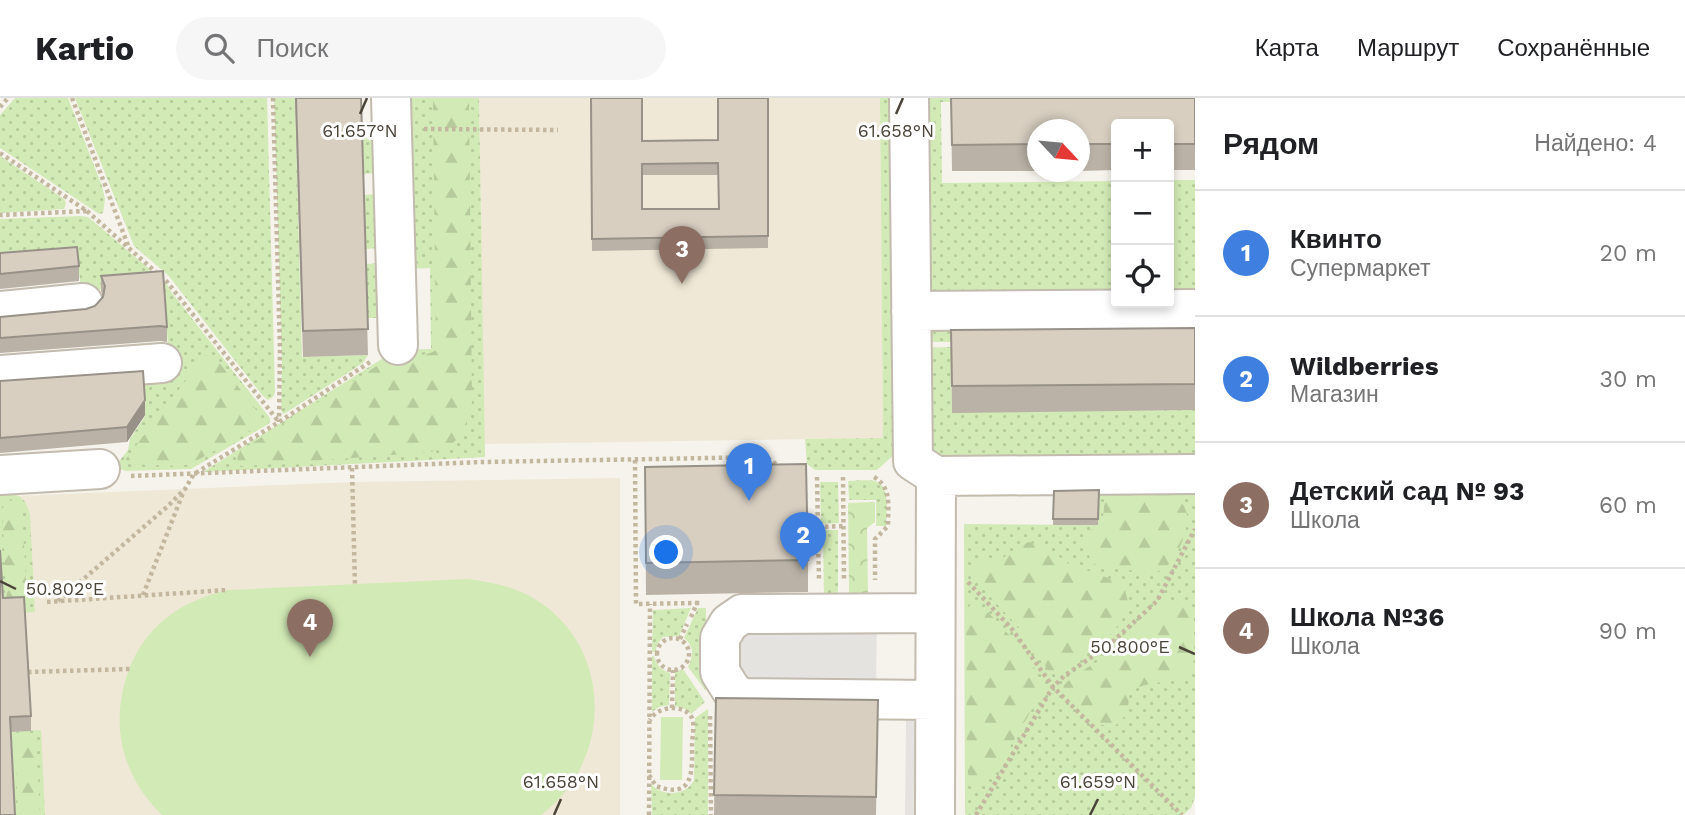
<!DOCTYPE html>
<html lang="ru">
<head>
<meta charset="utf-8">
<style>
  :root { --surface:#fff; --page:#f6f6f6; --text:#202124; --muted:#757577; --line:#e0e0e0; --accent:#d93025 }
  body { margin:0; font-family:"Work Sans",sans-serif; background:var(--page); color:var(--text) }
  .controls { position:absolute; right:21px; top:21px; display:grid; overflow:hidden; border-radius:7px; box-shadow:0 4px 10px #0003 }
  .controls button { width:63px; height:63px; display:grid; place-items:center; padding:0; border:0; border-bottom:2px solid var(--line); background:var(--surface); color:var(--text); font:35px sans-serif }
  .compass { position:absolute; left:1027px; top:21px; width:63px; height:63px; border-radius:50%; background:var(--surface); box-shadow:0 4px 10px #0003; rotate:116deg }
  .you { position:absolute; left:667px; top:455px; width:24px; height:24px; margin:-18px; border:5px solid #fff; border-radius:50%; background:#1a73e8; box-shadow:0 0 0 10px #1a73e833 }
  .badge { display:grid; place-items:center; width:46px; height:46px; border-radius:50%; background:var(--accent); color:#fff; font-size:23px; font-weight:700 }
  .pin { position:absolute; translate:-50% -58px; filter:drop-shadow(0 2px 4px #0008) }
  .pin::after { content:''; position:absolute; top:37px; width:24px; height:21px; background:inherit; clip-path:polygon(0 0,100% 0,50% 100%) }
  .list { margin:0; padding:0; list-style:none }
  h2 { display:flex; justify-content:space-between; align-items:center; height:91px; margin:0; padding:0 28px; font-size:30px }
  h2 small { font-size:23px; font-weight:400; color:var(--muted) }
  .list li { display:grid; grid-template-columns:46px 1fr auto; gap:21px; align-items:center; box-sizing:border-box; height:126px; padding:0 28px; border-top:2px solid var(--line) }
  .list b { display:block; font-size:26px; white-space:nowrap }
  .list p { margin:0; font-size:23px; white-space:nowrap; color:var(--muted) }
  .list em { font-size:23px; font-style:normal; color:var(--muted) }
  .icon { flex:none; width:38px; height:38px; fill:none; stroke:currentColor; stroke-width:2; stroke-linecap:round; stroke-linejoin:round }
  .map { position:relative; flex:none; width:1195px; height:717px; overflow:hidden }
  header { display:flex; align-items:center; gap:42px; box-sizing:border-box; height:98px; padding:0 35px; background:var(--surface); border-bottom:2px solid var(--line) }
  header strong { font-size:33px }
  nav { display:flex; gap:38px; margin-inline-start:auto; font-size:24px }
  .search { width:490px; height:63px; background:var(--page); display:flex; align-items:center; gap:18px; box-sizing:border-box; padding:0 24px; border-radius:38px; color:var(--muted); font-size:26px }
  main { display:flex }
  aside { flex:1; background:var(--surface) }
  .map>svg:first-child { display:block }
  .education { fill:#efe8d6 }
  .grass { fill:url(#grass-dots) }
  .forest { fill:url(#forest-firs) }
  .park { fill:url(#park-crowns) }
  .pitch { fill:#d2eab5 }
  .parking { fill:#e5e3e0 }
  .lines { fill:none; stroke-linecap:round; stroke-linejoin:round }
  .minor-casing { stroke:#c2bbae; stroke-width:42 }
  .path { stroke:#c4b79f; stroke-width:4.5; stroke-dasharray:3.5 3.5; stroke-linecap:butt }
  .minor { stroke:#fff; stroke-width:38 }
  .wall { fill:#bab2a6; fill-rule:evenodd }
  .shaded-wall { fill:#979187 }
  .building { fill:#d8cfc1; stroke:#979187; stroke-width:2; fill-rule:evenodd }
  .ticks { fill:none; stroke:#4b4439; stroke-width:2.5 }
  .ticks-label { font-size:18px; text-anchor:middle; fill:#4b4439; stroke:#fff; stroke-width:6; stroke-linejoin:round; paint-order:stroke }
</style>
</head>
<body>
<header>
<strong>Kartio</strong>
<div class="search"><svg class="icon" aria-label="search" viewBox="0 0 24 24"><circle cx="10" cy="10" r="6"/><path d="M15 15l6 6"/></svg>Поиск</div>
<nav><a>Карта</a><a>Маршрут</a><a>Сохранённые</a></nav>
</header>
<main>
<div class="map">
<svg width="1195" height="717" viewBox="0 0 1195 717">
  <defs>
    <pattern id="grass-dots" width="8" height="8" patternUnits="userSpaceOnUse" patternTransform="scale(1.75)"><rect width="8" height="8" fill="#d2eab5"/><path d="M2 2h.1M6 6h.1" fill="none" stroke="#b6ca9c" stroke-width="1.8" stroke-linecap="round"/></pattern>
    <pattern id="forest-firs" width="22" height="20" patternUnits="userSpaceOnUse" patternTransform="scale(1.75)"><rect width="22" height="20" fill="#d2eab5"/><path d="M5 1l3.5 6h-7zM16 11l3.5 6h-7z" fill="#b6ca9c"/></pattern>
    <pattern id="park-crowns" width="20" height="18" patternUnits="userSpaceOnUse" patternTransform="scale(1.75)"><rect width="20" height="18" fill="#d2eab5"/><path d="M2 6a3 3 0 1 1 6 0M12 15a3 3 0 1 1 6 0" fill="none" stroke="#b6ca9c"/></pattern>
  </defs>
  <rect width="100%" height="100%" fill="#f6f3ec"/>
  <path class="education" d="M479,0h401l3,340 -399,6z
    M620,380v337h-620v-315l15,-4 337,-14z"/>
  <path class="grass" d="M15,0h53l34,88 3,13 -2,14 -4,1 -99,-66v-33z
    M75,0h192l8,294 -2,5 -5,3 -6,-5 -94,-120 -34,-29z
    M274,0h21l7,259 66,-2 -5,8 -79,51 -3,-3 1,-45z
    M400,0h79l6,359 -282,15 193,-122 35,-1 -1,-81 -26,1z
    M880,0h18l-3,356 -18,16h-62l-8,-6 -2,-25 78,-1z
    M918,0h65v3l-42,1 1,81 174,-2v109l-196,2z
    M376,35l1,40 -13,1 -2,-40z
    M0,58l64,43 2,4 -2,6 -64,4z
    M1169,82h26v109h-26z
    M377,96l2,54 -14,1 -1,-54z
    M81,118l7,1 6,5 72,61 6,10 98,125v4l-3,3 -76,44 -65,2 -6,-2 -4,-4 12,-15 2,-11 15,-23 -1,-38 25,-18 -5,-73 -83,3 -3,-28 -78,5v-48z
    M379,165l2,55h-13l-2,-54z
    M977,218l1,26h-57l1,-22z
    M951,249l1,65 243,-2v54l-265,-3 -7,-113z
    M848,383c9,0 22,-2 29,1 14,6 9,32 9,44h-10v-26h-27z
    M820,384h18l1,41 -18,1z
    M1099,384l96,6v309l-4,11 -8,7h-217l-1,-1 -1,-290 134,1z
    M0,396c19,-1 25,2 30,21l5,97 -32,2 -3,-48z
    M823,432h15v67l-14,1z
    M691,510l-12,28 -16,1 -5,6 -3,9h-3l1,-42z
    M698,510h8v83l-18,-24c6,-12 6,-21 -4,-29z
    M652,558h2c3,10 7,14 16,17l-1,32 -10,2 -7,5z
    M683,571l22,33 -14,12 -6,-5 -10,-3v-34z
    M708,611v106h-56l-1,-31c12,13 35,12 43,-4l1,-62z
    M41,632l4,85h-31l-4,-83z"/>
  <path class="forest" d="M433,0h36l3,304c-6,28 -11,43 -41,50l-171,13 -19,1c-6,-5 -3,-11 0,-16l152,-94c14,-2 32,2 43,-6z
    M205,257l9,1 47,60 1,5 -18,14 -54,29 -10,2 -54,-2v-5z
    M1114,395h58c7,5 13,12 15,22 2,16 -12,51 -28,56 -12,5 -25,0 -37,-3 -7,-1 -15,1 -22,-1 -12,-4 -15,-22 -14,-33l5,-4 10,-4 3,-16v-10z
    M10,402l10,4 2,5 5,92 -2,4 -6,3 -12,-5 -5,-93 3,-7z
    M1029,444l21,8 19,14 48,17 8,9 3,12 -2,10 -5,10 -18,21 -47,31 -6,-1 -28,-42 -49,-53c1,-22 17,-15 31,-21 9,-3 15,-12 25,-15z
    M1180,502c8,3 11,7 14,14 0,11 1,43 -1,51 -8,24 -49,11 -64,29l-1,19 -12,12h-14l-33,-27 -6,-6c0,-2 0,-4 1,-6 3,-8 39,-27 49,-34 10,-7 20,-16 29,-25 13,-13 17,-26 38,-27z
    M976,504c18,13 67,68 66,90l-46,79 -13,13 -9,1 -4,-6 -3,-11 -1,-149 4,-14z
    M22,637l13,3 1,3 4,74h-22l-3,-74z"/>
  <path class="park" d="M875,404v20l-8,6 1,66h-19l-1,-91z"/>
  <path class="pitch" d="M467,481c24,3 45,7 66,19 81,47 81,163 8,217h-379c-42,-41 -53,-94 -32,-148 7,-18 20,-36 35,-48 18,-15 39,-23 62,-29z
    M661,619h22l-1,63h-22z"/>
  <path class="parking" d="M716,518h161l-1,81 -160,-2z
    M906,621h23l-2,96h-22z"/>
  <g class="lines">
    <defs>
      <path id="minor" d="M391,0l7,247
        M909,0l4,363 23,15 -1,339
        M0,213l83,-8
        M911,213l284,-2
        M0,277l162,-12
        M0,377l100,-6
        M936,378l259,-2
        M935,602l-193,-2 -10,-7 -12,-19v-34l9,-15 13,-9 193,-1"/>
    </defs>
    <use href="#minor" class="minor-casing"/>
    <path class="path" d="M72,0l57,150
      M273,0l7,251 -1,73
      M0,9l8,-9
      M424,31l134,1
      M0,55l87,58 -87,4
      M87,113l80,71 112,140
      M635,362l1,144 61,-1
      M352,370l3,117
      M131,378l352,-14 283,-5 14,10
      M817,379l2,104
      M843,379l1,103
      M874,379c18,10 14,30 14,49l-13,13v41
      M818,429l26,-1
      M968,484l44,47 41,58 129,128
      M143,497l40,-102
      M58,503l110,-95 17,-17 9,-15 85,-52 91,-60
      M47,504l180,-12
      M691,519l6,-14h5
      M657 556a16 16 0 1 1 32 0a16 16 0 1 1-32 0Z
      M680,541l7,-15
      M28,574l102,-3
      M672,610l1,-38
      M710,618l1,99
      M649,677l7,11c38,14 36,-14 36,-40 0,-8 3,-21 0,-28 -8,-15 -35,-12 -42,2
      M649,717l1,-211
      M976,717l77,-128 11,-11 44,-30 49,-45 38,-72"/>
    <use href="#minor" class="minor"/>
  </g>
  <path class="wall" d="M295,0h66l7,257 -65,2z
    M591,0l51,43 76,-1 50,-42v150l-176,3zM642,77h76l1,34h-77z
    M951,0h244v72h-26v-46h-53v46l-36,1v-41h-42v41h-86z
    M0,155l79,13v15l-79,8z
    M101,178l66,51v15l-7,-1 -160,12v-36l86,-8 9,-3 8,-9 -2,-6z
    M1195,230v82l-243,3 -1,-83z
    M0,283l145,34 -18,27 -127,11z
    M645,369l163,93v32l-162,3z
    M1099,392l-1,35h-45l1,-34z
    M3,500l28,118v15l-20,1z
    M716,600l162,2 -2,115h-162z"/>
  <path class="shaded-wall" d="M145,302v15l-18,27v-15z"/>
  <path class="building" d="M296,0h65l7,231 -65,2z
    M591,0h51v43l76,-1v-42h50v138l-176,3zM718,65l1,46h-77v-45z
    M951,0h244v46h-26v-20h-53v20h-36v-14h-42v14l-86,1z
    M77,149l2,19 -79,8v-21z
    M163,173l4,56 -7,-1 -160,12v-21l86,-8 9,-3 8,-9 2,-11 -4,-10z
    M1195,230v56l-243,2 -1,-56z
    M143,273l2,29 -18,27 -127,11v-57z
    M806,366l2,96 -162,3 -1,-96z
    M1099,392l-1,29h-45l1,-28z
    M0,452l3,48 21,-1 7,119 -21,1 5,98h-15z
    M716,600l162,2 -2,97 -162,-2z"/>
  <path class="ticks" d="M360,16l7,-16M896,16l7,-16M0,483l16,8M1179,549l16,7M554,717l7,-16M1090,717l8,-16"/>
  <g class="ticks-label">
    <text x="360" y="39">61.657°N</text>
    <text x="896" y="39">61.658°N</text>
    <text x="65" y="497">50.802°E</text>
    <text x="1130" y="555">50.800°E</text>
    <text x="561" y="690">61.658°N</text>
    <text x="1098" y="690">61.659°N</text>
  </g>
</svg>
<div class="controls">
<button>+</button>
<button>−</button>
<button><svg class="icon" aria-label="locate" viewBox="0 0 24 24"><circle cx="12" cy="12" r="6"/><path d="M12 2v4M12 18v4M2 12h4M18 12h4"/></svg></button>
</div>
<svg class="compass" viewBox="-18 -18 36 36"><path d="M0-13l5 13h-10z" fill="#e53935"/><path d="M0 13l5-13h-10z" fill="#757577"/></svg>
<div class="you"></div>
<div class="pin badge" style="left:749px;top:403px;background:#3f7fe0">1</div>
<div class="pin badge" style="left:803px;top:472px;background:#3f7fe0">2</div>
<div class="pin badge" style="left:682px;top:186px;background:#8d6e63">3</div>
<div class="pin badge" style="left:310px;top:559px;background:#8d6e63">4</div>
</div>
<aside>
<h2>Рядом<small>Найдено: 4</small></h2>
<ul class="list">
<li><span class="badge" style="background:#3f7fe0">1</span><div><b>Квинто</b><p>Супермаркет</p></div><em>20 m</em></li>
<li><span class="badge" style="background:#3f7fe0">2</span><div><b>Wildberries</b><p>Магазин</p></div><em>30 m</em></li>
<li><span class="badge" style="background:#8d6e63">3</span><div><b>Детский сад № 93</b><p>Школа</p></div><em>60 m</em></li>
<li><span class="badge" style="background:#8d6e63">4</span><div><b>Школа №36</b><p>Школа</p></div><em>90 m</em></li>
</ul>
</aside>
</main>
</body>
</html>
